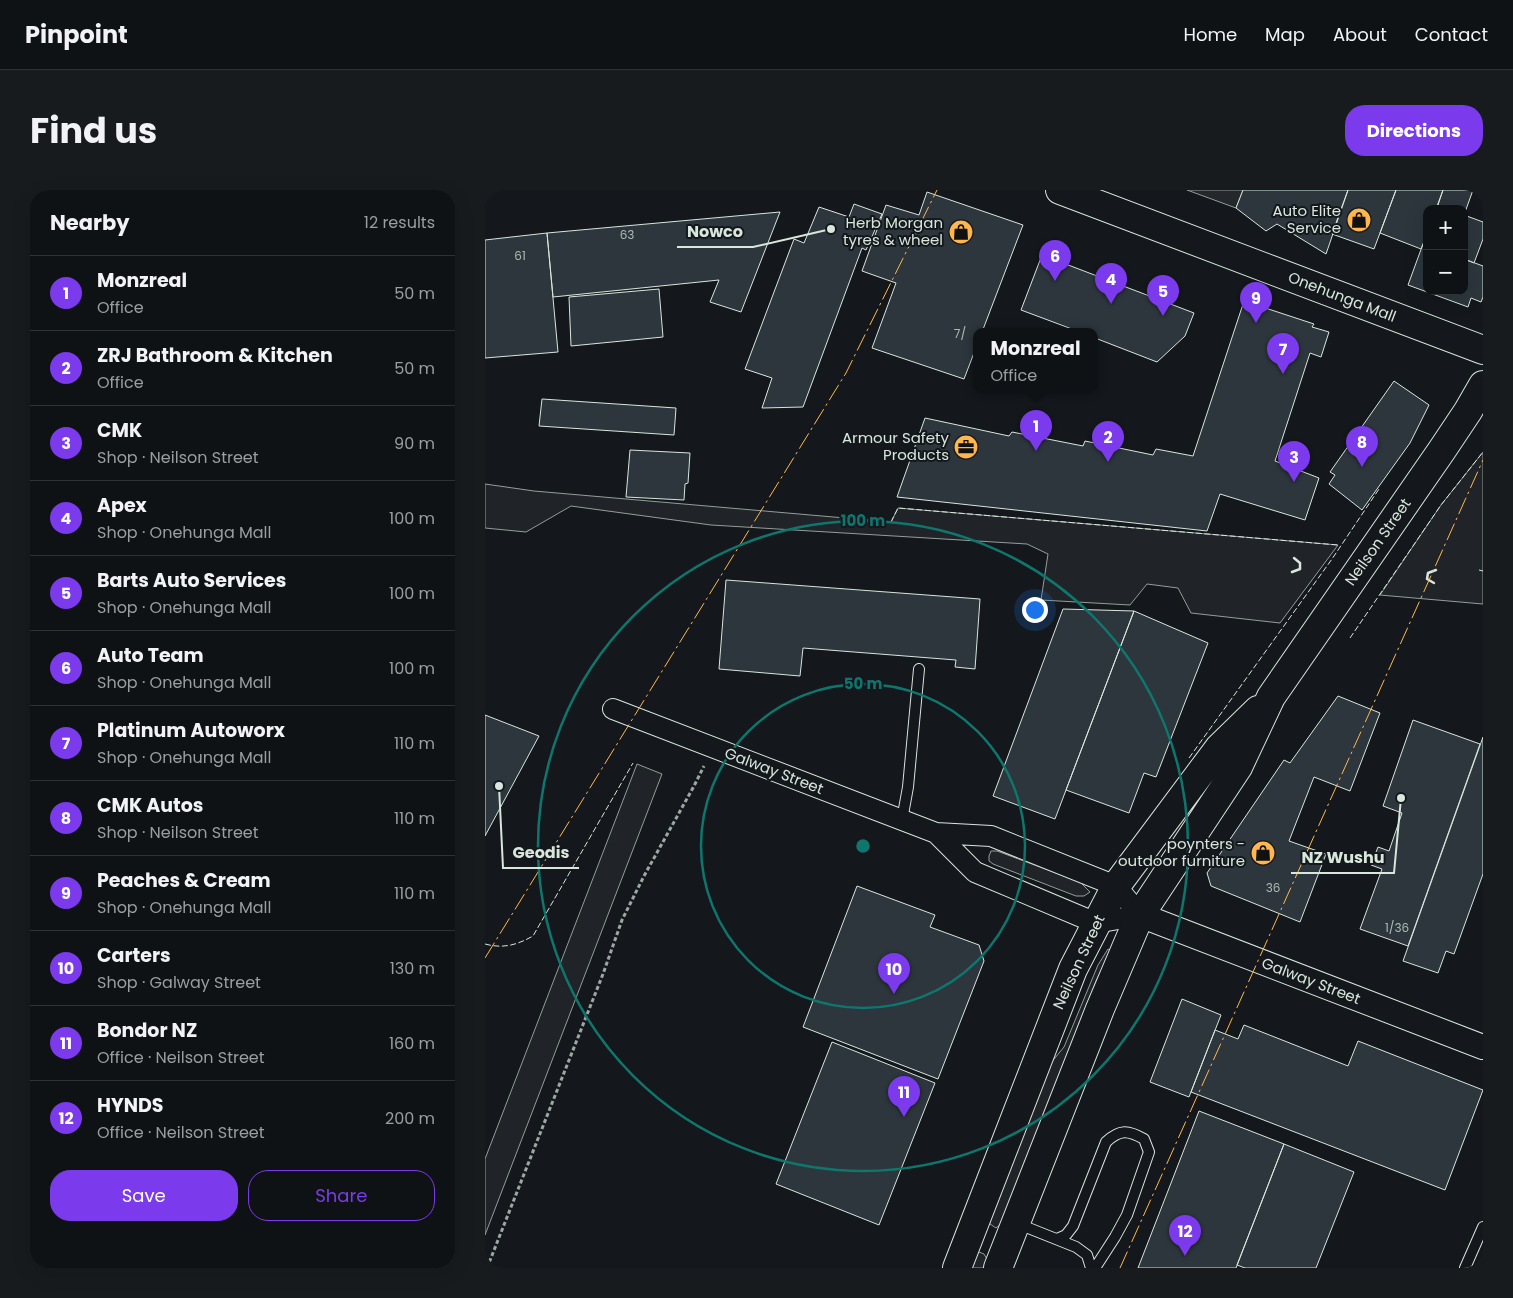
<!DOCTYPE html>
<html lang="en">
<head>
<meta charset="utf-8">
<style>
  :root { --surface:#0f1215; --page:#181b1e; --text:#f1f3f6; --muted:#9b9ea0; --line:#2f3234; --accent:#7c3aed }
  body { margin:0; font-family:Poppins,sans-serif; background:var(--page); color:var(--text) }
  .controls { position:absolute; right:15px; top:15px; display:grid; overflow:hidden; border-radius:10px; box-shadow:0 5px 20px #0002 }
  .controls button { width:45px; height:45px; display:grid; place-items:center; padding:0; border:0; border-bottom:1px solid var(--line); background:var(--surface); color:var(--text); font:25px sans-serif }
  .you { position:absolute; left:549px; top:419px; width:18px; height:18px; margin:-12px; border:4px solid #fff; border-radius:50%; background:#1a73e8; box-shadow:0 0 0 8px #1a73e833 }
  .badge { display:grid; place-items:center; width:32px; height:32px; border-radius:50%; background:var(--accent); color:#fff; font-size:16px; font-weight:700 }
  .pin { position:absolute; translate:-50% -41px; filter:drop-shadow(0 1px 2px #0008) }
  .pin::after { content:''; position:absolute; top:26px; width:18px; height:15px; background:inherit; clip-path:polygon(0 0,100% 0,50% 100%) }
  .popup { position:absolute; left:488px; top:138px; width:125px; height:65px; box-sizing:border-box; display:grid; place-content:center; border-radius:10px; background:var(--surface); filter:drop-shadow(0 1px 4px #0005); font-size:16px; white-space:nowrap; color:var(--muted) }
  .popup b { font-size:19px; color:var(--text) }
  .popup::after { content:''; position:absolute; left:50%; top:100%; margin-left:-10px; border:10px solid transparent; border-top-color:var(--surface) }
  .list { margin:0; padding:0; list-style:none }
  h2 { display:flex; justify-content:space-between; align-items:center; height:65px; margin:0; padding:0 20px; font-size:21px }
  h2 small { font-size:16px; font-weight:400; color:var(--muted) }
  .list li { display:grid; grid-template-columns:32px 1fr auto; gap:15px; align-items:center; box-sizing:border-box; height:75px; padding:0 20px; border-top:1px solid var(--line) }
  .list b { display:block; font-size:19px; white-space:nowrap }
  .list p { margin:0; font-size:16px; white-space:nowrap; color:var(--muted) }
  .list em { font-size:16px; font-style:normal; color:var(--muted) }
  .actions { display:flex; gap:10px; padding:15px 20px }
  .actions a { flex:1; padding:11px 0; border:1px solid var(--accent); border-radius:20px; text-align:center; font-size:18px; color:var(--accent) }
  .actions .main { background:var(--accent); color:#fff }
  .map { position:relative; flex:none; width:998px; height:1078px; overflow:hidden; border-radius:20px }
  header { display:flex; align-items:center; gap:30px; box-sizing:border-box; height:70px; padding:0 25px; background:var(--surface); border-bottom:1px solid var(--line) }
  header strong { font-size:24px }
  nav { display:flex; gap:28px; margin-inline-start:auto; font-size:18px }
  .intro { display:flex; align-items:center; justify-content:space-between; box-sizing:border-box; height:120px; padding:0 30px }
  h1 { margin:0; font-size:35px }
  .button { padding:12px 22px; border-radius:20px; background:var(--accent); color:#fff; font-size:18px; font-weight:700 }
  main { display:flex; gap:30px; padding:0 30px }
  aside { flex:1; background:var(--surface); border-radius:20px; box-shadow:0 5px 20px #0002 }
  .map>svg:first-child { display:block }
  .green { fill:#202428; stroke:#939e99 }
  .parking { fill:#24282b; stroke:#939e99 }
  .building { fill:#2c363c; stroke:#d8e6dc }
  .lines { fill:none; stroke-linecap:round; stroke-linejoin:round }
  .service-casing { stroke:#d8e6dc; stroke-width:12 }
  .minor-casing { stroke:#d8e6dc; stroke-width:22 }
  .tertiary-casing { stroke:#d8e6dc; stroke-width:26 }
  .primary-casing { stroke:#d8e6dc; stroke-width:30 }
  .path { stroke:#9da8a2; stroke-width:3; stroke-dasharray:4 2.5; stroke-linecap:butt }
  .service { stroke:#14181c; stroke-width:10 }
  .minor { stroke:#14181c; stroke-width:20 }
  .tertiary { stroke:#14181c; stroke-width:24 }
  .primary { stroke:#14181c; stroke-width:28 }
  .fence { stroke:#d8e6dc; stroke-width:1; stroke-dasharray:6 2.5; stroke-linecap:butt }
  .wall { stroke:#d8e6dc; stroke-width:2.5 }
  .power { stroke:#ffb74d; stroke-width:1; stroke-dasharray:18 4 2.5 4; stroke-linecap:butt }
  .ring { fill:none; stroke:#0f766e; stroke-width:2.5 }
  .labels { text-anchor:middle; stroke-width:4; stroke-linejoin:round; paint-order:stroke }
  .number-label { font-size:12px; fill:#adbab4 }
  .poi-label { font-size:15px; fill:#d8e6dc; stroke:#14181c; text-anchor:end }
  .street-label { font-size:15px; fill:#d8e6dc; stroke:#14181c }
  .centre { fill:#0f766e; stroke:#14181c; stroke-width:2.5 }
  .ring-label { font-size:15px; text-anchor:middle; font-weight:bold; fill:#0f766e; stroke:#14181c; stroke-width:4; stroke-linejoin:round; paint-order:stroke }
  .leader { fill:none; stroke:#d8e6dc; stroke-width:2 }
  .callout-dot { fill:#d8e6dc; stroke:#14181c; stroke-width:2 }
  .callout-label { font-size:16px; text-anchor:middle; font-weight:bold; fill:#d8e6dc; stroke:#14181c; stroke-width:4; stroke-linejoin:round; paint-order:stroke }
</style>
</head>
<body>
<header>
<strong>Pinpoint</strong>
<nav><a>Home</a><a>Map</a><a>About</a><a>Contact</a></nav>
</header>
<div class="intro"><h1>Find us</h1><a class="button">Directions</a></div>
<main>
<aside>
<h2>Nearby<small>12 results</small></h2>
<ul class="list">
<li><span class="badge">1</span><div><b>Monzreal</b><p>Office</p></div><em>50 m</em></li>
<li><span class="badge">2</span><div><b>ZRJ Bathroom &amp; Kitchen</b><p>Office</p></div><em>50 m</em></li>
<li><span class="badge">3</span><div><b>CMK</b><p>Shop · Neilson Street</p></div><em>90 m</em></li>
<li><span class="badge">4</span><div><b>Apex</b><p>Shop · Onehunga Mall</p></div><em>100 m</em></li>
<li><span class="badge">5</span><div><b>Barts Auto Services</b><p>Shop · Onehunga Mall</p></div><em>100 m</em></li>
<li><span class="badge">6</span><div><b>Auto Team</b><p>Shop · Onehunga Mall</p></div><em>100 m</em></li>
<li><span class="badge">7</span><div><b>Platinum Autoworx</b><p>Shop · Onehunga Mall</p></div><em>110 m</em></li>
<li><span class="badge">8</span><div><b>CMK Autos</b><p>Shop · Neilson Street</p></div><em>110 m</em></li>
<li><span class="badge">9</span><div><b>Peaches &amp; Cream</b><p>Shop · Onehunga Mall</p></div><em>110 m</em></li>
<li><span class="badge">10</span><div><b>Carters</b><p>Shop · Galway Street</p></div><em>130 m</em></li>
<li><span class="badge">11</span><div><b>Bondor NZ</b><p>Office · Neilson Street</p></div><em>160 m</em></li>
<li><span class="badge">12</span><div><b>HYNDS</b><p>Office · Neilson Street</p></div><em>200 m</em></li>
</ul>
<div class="actions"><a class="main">Save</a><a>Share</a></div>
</aside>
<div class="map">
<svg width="998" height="1078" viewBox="0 0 998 1078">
  <rect width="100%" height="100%" fill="#14181c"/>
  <path class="green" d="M998,262v152l-103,-9 61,-90z
    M0,294l49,7 357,31 7,-14 440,37 -58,78 -89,-10 -13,-25 -31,-4 -17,21 -89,-5 7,-46 -21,-10 -316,-19 -140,-19 -45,26 -41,-4z
    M152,574l25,10 -177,461v-76z
    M506,661h6l83,31 10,10 -6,4h-8l-83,-32 -4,-3v-5z
    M623,759l3,2 -15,30 -94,242 -6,5 -6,-4 -2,-5 62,-155 14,-17 34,-82z
    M494,1062l5,2 3,5 -3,9h-14l4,-12z"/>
  <path class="parking" d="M702,0h56l-7,18z"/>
  <path class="building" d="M758,0h105l-22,64 -49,-30 -11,7 -30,-23z
    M863,0h48l-22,59 -42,-15z
    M911,0h47l-7,19h-9v25l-6,15 -41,-16z
    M958,0h30l-9,25v-6h-16l-10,-4z
    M442,2l96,33 -41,107h-5v13l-13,34 -92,-31 24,-65 -34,-12 24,-66 33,10z
    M369,14l28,10 -16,36 -4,-2 -59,159 -41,1 10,-30 -27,-9 49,-130 10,4 15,-36 30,10z
    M295,22l-39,100 -31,-10 9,-22 -166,17 -6,-64z
    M979,25l19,7v17l-9,24 -10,-4z
    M62,43l11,119 -73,6v-118z
    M938,54l4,1v46h37v-32l19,7v31l-2,5 -10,-4 -3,9 -60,-22z
    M557,65l152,58 -9,23 -28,26 -62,-24v-6h-15l-59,-22z
    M174,99l4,48 -92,9 -2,-49z
    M759,111l70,23 -2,3 17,5 -8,25 -11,-4 -35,108 44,17 -14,42 -85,-26 -13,37 -310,-34 28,-79 84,18 3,-4 71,14 2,-5 68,14 3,-6 37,7z
    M909,191l35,24 -19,38 -48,67 -33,-26 6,-9 -5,-3z
    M57,209l134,9 -2,27 -135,-9z
    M145,260l60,3 -2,30 -3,1 -1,16 -58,-3z
    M241,390l254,19 -5,70 -20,-2 1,-7 -153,-12 -3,28 -81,-7z
    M578,419l71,2 -79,208 -62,-23z
    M649,421l74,32 -52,134 -12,-4 -15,40 -63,-23z
    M853,506l42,17 -30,78 -36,-14 -25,64 37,13 -26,68 -89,-36 -4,-13 77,-113 6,3z
    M0,525l54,21 -54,100z
    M928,530l67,24 -72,202 -48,-17 22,-60 -11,-4 7,-18 11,4 13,-38 -19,-7z
    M998,547v137l-29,80 -8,-3 -8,22 -35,-12z
    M372,696l78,29 -5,12 49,18 5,16 -46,118 -135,-52z
    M697,809l39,16 -32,82 -39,-15z
    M759,835l104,41 10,-25 125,49 -38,100 -254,-98 24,-62 23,9z
    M347,852l103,41 -56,142 -103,-41z
    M714,921l85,33 -48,124h-98z
    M799,954l70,28 -38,96h-71l-8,-3z"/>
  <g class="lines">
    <defs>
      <path id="service" d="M417,630l6,-33 11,-118
        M531,1033l60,24 11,8 4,13
        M572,1049l9,-4 7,-9 33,-84c14,-13 22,-12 38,-3l5,13 -22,63 -12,22 -20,31
        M980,1078l18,-41"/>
      <path id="minor" d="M128,519l323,124 55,3 125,50 24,29 -44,8 -121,-51 -39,-39"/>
      <path id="tertiary" d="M655,725l343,132"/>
      <path id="primary" d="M575,0l423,160
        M472,1078l116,-299 43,-83 103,-138 39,-38
        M513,1078l102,-259 40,-94 98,-148 33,-70 171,-247 26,-39 15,-26"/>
    </defs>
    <use href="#service" class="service-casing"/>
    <use href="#minor" class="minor-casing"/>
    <use href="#tertiary" class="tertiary-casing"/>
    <use href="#primary" class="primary-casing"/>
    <path class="path" d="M2,1078l116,-294 19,-54 22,-44 50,-90 10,-20"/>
    <use href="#service" class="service"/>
    <use href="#minor" class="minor"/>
    <use href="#tertiary" class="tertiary"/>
    <use href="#primary" class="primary"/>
    <path class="fence" d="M406,332l7,-14 440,37
      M994,380l4,1
      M865,448l91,-133 42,-53
      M704,568l143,-199 47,-70
      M0,754c18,5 32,1 48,-8l100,-173"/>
    <path class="wall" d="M807,382l8,-3v-6l-6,-5
      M949,393l-7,-4 1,-6 8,-3"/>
    <path class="power" d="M0,768l361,-585 91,-183
      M635,1078l363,-808"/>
  </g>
  <g class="ring">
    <circle cx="378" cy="656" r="162"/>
    <circle cx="378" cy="656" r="325"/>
  </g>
  <defs>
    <symbol id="shop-disc" viewBox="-11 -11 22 22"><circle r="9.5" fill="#ffb74d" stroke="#14181c"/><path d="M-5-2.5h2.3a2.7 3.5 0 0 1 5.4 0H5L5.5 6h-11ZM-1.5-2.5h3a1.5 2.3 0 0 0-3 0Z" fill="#111"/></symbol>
    <symbol id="office-disc" viewBox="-11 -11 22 22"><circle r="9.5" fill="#ffb74d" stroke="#14181c"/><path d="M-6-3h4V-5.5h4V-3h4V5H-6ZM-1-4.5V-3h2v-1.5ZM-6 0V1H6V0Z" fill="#111"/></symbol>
  </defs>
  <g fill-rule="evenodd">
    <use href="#shop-disc" x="860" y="16" width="28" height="28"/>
    <use href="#shop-disc" x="462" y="28" width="28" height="28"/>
    <use href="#office-disc" x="467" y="243" width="28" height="28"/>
    <use href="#shop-disc" x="764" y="649" width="28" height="28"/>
  </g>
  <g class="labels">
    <g class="number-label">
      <text x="142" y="49">63</text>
      <text x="35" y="70">61</text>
      <text x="475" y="148">7/</text>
      <text x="788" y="702">36</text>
      <text x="912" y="742">1/36</text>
    </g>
    <g class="poi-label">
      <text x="856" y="26">Auto Elite<tspan x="856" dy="17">Service</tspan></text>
      <text x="458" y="38">Herb Morgan<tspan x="458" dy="17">tyres &amp; wheel</tspan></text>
      <text x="464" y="253">Armour Safety<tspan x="464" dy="17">Products</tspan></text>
      <text x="760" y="659">poynters -<tspan x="760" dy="17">outdoor furniture</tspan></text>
    </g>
    <g class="street-label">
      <text transform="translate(857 107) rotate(21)" y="5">Onehunga Mall</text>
      <text transform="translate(893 352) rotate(-55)" y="5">Neilson Street</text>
      <text transform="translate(289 581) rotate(21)" y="5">Galway Street</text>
      <text transform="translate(594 772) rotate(-65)" y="5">Neilson Street</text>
      <text transform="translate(826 791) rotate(21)" y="5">Galway Street</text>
    </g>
  </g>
  <circle cx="378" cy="656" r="8" class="centre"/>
  <g class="ring-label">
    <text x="378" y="336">100 m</text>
    <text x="378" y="499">50 m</text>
  </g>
  <path class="leader" d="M346 39L268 57H192M14 596L18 678H94M916 608L909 683H806"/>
  <g class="callout-dot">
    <circle cx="346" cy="39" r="5"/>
    <circle cx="14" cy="596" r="5"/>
    <circle cx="916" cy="608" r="5"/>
  </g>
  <g class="callout-label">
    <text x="230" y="47">Nowco</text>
    <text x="56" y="668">Geodis</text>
    <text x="858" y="673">NZ Wushu</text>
  </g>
</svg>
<div class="controls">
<button>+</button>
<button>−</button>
</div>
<div class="you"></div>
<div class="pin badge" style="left:551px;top:261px">1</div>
<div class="popup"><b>Monzreal</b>Office</div>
<div class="pin badge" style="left:623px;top:272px">2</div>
<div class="pin badge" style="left:809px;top:292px">3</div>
<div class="pin badge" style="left:626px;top:114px">4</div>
<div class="pin badge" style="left:678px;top:126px">5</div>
<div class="pin badge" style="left:570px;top:91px">6</div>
<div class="pin badge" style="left:798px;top:184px">7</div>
<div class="pin badge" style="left:877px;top:277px">8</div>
<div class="pin badge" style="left:771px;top:133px">9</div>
<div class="pin badge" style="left:409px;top:804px">10</div>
<div class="pin badge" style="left:419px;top:927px">11</div>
<div class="pin badge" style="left:700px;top:1066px">12</div>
</div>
</main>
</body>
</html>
